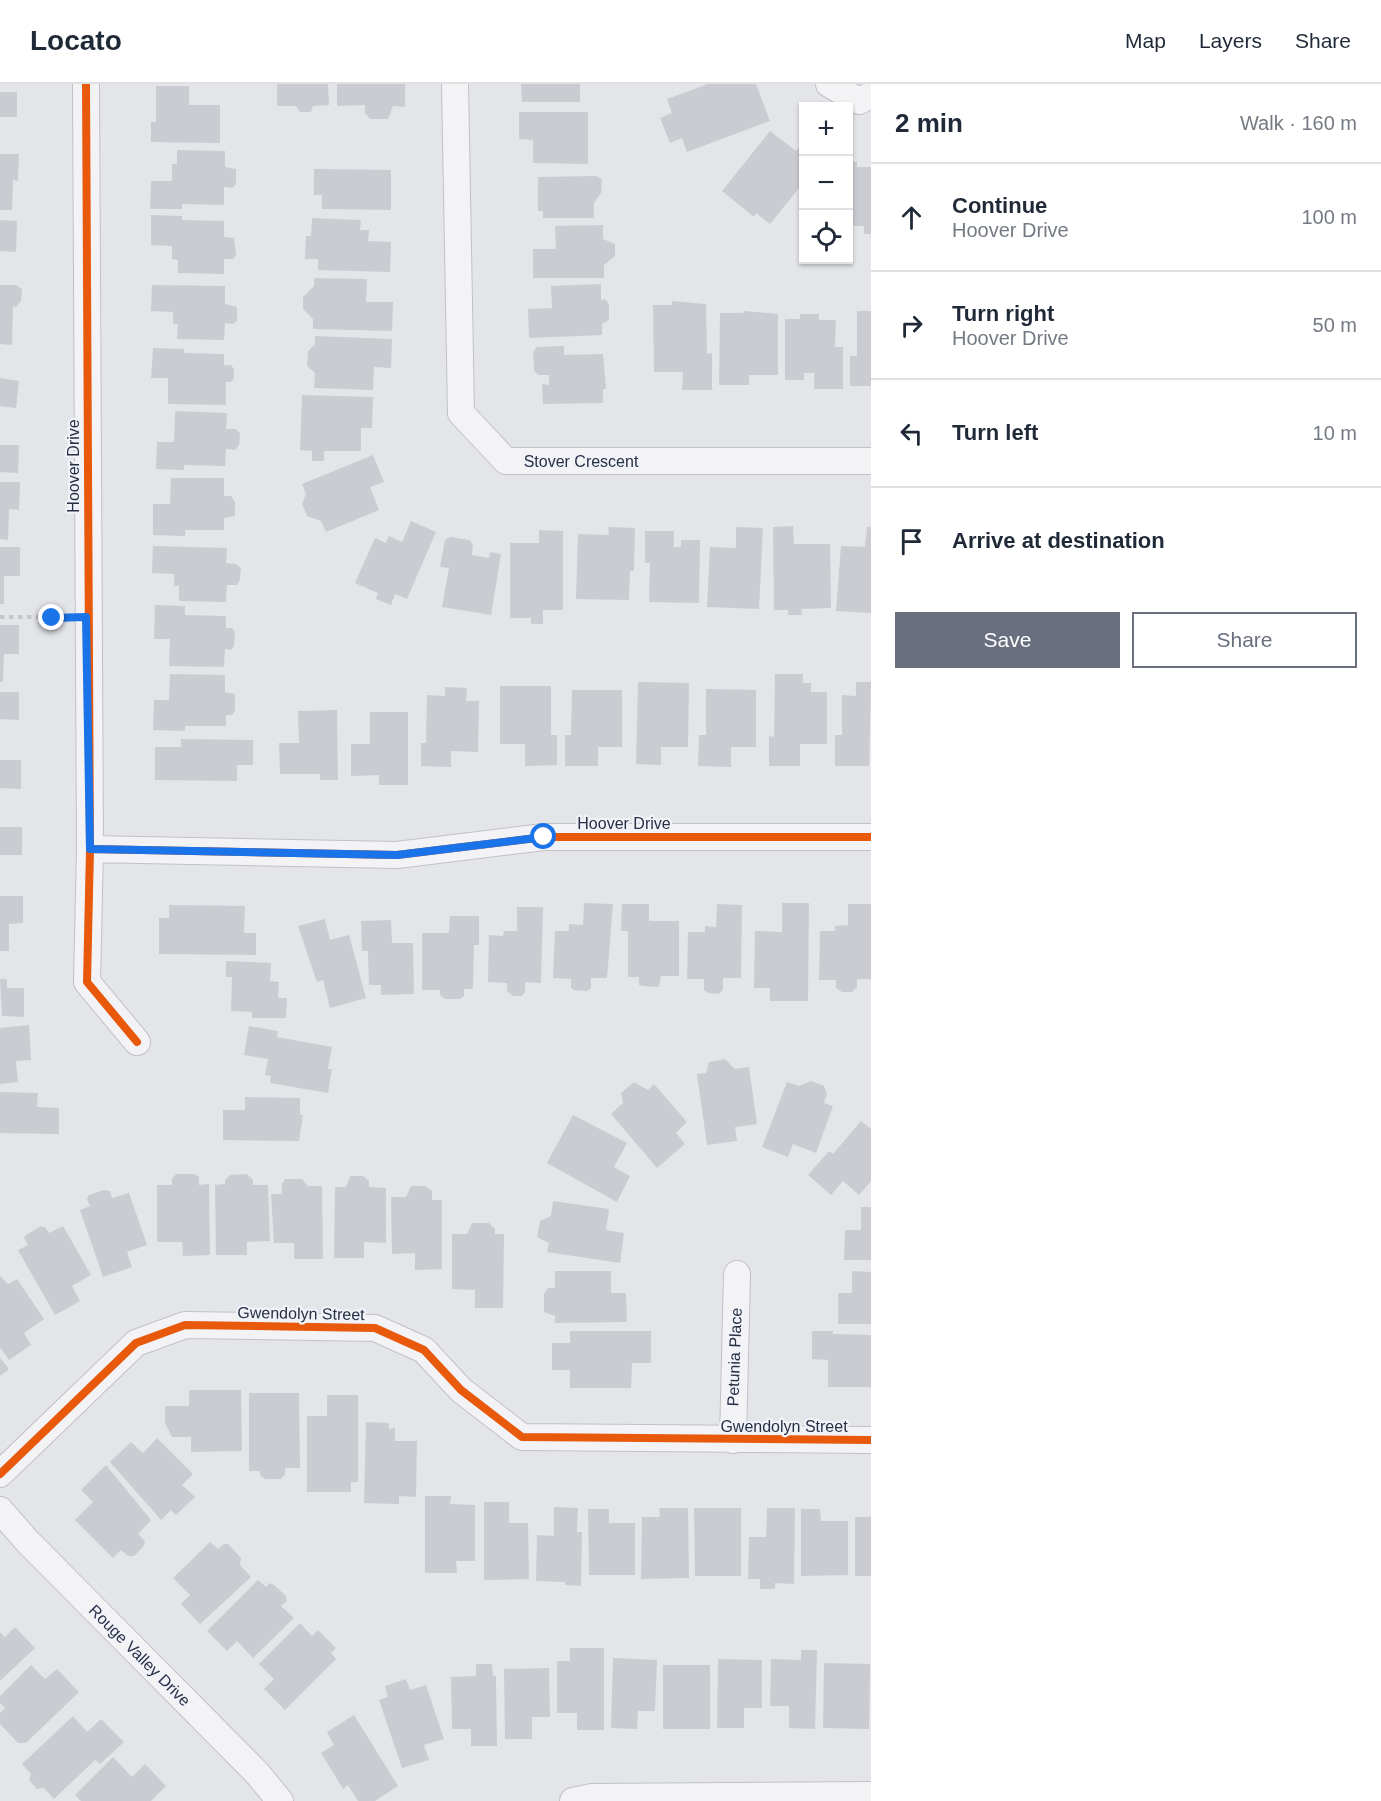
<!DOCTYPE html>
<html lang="en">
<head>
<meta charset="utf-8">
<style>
  :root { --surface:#fff; --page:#f2f2f3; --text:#1f2937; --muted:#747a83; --line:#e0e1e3; --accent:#696f7e }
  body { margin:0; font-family:Helvetica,sans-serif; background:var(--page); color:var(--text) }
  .controls { position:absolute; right:18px; top:18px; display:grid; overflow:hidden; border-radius:0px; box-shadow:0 2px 4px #0004 }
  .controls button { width:54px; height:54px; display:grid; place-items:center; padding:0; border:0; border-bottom:2px solid var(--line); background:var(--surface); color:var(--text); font:30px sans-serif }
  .stop { position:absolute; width:18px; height:18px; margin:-14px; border:4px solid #1a73e8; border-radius:50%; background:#fff }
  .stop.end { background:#1a73e8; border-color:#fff; box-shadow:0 2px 6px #0008 }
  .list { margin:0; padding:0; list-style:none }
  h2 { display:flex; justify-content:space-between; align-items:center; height:78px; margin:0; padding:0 24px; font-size:26px }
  h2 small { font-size:20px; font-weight:400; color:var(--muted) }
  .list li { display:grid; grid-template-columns:39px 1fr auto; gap:18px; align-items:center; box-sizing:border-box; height:108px; padding:0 24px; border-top:2px solid var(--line) }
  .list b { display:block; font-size:22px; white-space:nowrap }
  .list p { margin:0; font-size:20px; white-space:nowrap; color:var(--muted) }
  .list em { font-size:20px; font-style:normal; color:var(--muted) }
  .actions { display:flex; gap:12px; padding:18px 24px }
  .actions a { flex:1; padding:14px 0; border:2px solid var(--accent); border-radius:0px; text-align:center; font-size:21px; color:var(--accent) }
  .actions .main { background:var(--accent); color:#fff }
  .icon { flex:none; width:33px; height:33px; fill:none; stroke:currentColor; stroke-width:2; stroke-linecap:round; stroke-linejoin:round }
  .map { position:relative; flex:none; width:871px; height:1717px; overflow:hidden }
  header { display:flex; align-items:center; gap:36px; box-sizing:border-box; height:84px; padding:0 30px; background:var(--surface); border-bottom:2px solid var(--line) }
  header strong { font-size:28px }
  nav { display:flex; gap:33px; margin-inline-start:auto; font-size:21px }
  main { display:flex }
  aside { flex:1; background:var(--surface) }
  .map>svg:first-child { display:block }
  .building { fill:#caccd1 }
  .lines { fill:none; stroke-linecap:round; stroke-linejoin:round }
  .minor-casing { stroke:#c0c2c7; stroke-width:28 }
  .path { stroke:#c4c6cc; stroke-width:4; stroke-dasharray:4.5 4.5; stroke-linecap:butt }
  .minor { stroke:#f3f3f5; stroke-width:26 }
  .cycleway-casing { stroke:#f1f3f8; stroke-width:11 }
  .cycleway { stroke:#e8590c; stroke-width:8 }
  .route { stroke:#1a73e8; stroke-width:8 }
  .labels { text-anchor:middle; stroke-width:4.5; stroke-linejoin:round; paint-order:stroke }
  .street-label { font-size:16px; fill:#272f45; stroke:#f1f3f8 }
</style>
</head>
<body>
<header>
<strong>Locato</strong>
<nav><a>Map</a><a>Layers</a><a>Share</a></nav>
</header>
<main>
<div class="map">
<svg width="871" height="1717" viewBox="0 0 871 1717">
  <rect width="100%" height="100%" fill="#e3e5e9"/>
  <path class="building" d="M277,0h51l1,21 -16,1 -2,6h-11l-4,-6h-19z
    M337,0h68v23l-12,-1 -5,13h-18l-5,-6v-8l-28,1z
    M521,0h59v18h-58z
    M708,0h48l14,37 -83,31 -5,-14 -12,5 -10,-25 12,-5 -5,-14z
    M156,2h33v19h31v38l-69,-1v-20h5z
    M0,8h17v25h-17z
    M519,28h69v52l-55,-1v-23l-14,-1z
    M770,47l26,20 8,-10v41l-34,42 -14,-11 -2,4 -32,-26z
    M177,66l48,1v16l11,2v15l-3,4 -9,-1v18l-42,-1v5h-32l1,-28h21v-17h5z
    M0,70h19l-1,27 -5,-1 -1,30h-12z
    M848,78h9v5h14v67h-7v-8h-16z
    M314,85l77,1v40l-69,-1v-14h-8z
    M596,92l6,3 -1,14 -7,10v15h-51v-7h-5v-34z
    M151,131l31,1v4l42,1v16l10,1 2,17 -3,4h-9v15l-46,-1v-13l-6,-1v-13l-21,-1z
    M312,134l49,2 -1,10h9l-1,11 23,1 -1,30 -72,-2v-11h-13l1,-23h5z
    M0,136l17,1 -1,31 -16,-1z
    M603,141v14l12,5v12l-11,9v13h-71v-29h23l-1,-23z
    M314,194l53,1 -1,23h27l-1,29 -79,-2v-10l-10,-10v-12l11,-11z
    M601,200v16l4,-1 4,5v16l-7,4v11l-73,3 -1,-29 24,-1 -1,-22z
    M0,201h16l6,4 -1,12 -5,6 -3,-1 -1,39 -12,-1z
    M152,201l73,1v18l12,3v14l-4,3 -8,-1 -1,17 -47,-1 1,-15h-5v-12l-22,-1z
    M672,217l34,3 1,50 5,-1v37h-30l1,-18h-29l-1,-67h19z
    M744,227l34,3v61h-29v10h-30l1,-72h23z
    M857,227h14v75h-21v-30h7z
    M800,230h19v6h17l-1,27h8v42h-29v-16h-10v7h-19v-61h15z
    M315,252l77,3 -1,29 -17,-1 -1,23 -59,-2 1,-15 -8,-7 1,-15 7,-7z
    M564,262v9l39,-1 3,35h-3v14l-60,1 -1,-20 7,1v-10h-10l-5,-4 -1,-19 4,-5z
    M153,264l31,1v4l40,1v11h7l3,4v9l-3,4h-5v23l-58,-1v-26h-17z
    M0,294l19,3 -3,27 -16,-2z
    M302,311l71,2 -1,31h-11v23h-37v10h-12v-10l-12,-1z
    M175,327l52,2 -1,16h10l4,4 -1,12 -4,5 -9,-1 -1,17 -41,-1v5l-28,-1 1,-27h17z
    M0,361h19l-1,28 -18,-1z
    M373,371l11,27 -14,5 9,23 -53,22 -5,-11 -14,-5 -5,-12 4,-10 -4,-10z
    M171,394h53v18h7l4,6v14l-11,2v12h-39v6l-32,-1v-31h17z
    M0,398h20l-1,28 -10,-1 -1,31 -8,-1z
    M411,437l25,11 -29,67 -12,-5 -4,11 -15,-6 2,-6 -23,-10 20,-45 11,5 3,-7 13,6z
    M793,442l1,18h36l1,64 -30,1 1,6h-14v-5h-14l-1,-83z
    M608,443l27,1 -1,43h-4l-1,29 -53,-1 2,-65 31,1z
    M736,443l27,1 -4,81 -52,-2 3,-60 26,1z
    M867,443h4v86l-35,-2 5,-65 24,1z
    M539,446l24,1v79h-20v14h-12v-6h-21v-75h29z
    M645,447h29v16h7v-7h19l-1,63 -50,-1 1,-39h-5z
    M450,453l20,3 3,5 -1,10 17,3 1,-6 11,2 -10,61 -49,-8 7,-39 -9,-1 5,-27z
    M153,462l74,2 -1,15 10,1 5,4 -1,11 -3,6h-10l-1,17 -47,-1v-15h-5v-12l-22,-1z
    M0,463h20v29h-16v28h-4z
    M155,521l30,1v9l41,1v12h6l3,4 -1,14 -3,4 -6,-1 -1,18 -55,-1 1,-27h-16z
    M0,541h19v29h-15l-1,28h-3z
    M170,590l55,1v17l10,2v17l-3,4h-6v11h-41v5l-32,-1 1,-30h15z
    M775,590h28v9h8v9h16v52h-27v22h-31v-30l5,1z
    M638,598l51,1 -1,64h-27v18l-25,-1z
    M856,598h15l-2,84h-34v-31h7v-40l14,1z
    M500,602h51v49h6v30l-32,1v-22h-25z
    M445,603l22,1 -1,13h13l-1,51 -27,-1v16l-30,-1v-23h5l1,-48 18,1z
    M706,605l50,1v57h-25v20l-33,-1 1,-31h7z
    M572,606h50v57h-24v19h-33v-31h6z
    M0,608h19v28l-19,-1z
    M337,626l1,70h-18v-6h-40l-1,-31h20l-1,-32z
    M370,628h38v73h-29v-10l-28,1v-32h19z
    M181,655l72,1v25h-16v16l-82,-1v-33h26z
    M0,676h21v29l-21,-1z
    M0,743h22v28h-22z
    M0,812h23v27l-14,1v27h-9z
    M584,819l29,1 -6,74h-16v10l-4,3 -13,-1 -3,-2v-9l-18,-1 2,-47h14v-7l14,1z
    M782,819h27l-1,98h-38v-13h-16l1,-57 27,1z
    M622,820h27v17h30v55h-18l-2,11 -16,-1 -4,-1v-8h-11v-46h-7z
    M717,820l25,1 -1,73h-18v12l-4,4 -11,-1 -4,-3v-11h-17l1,-47h17v-6l11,1z
    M848,820h23v75h-14v8l-5,5h-10l-6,-4v-8h-17l1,-49h15v-5l13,-1z
    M169,821l76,1 -1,27h12v22l-97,-1v-36h10z
    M517,823h26l-2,76 -16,-1v10l-3,4h-9l-6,-5v-8l-19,-1 1,-47 14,1 1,-5h13z
    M450,832h29v29h-5l-1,44h-9v7l-4,3h-15l-5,-4v-5h-18v-57h27z
    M325,835l5,21 19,-5 17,63 -36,10 -7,-28 -6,2 -19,-56z
    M391,836l1,23h21l1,51 -33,1v-10h-12l-1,-34h-6l-1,-30z
    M226,877l45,2 -1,18 9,1 -1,16h9l-1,20h-34v-6l-21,-1 1,-34h-6z
    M0,895h7v9h17v29l-22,-1z
    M29,941l2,35 -15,1 2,21 -18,2v-56z
    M249,942l29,5 -1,6 55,10 -4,22h4l-4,24 -58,-10 1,-7 -6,-1 3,-16 -24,-4z
    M725,975l10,10 14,-2 8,57 -22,3 2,14 -30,4 -10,-71 9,-1 3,-11z
    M811,997l13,5 3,8 -3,9 9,3 -17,47 -23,-9 -5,13 -26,-10 25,-65 12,4z
    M634,998l14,8 6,-6 33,38 -11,11 9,11 -28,24 -46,-54 12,-11 -2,-10z
    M0,1008l38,1 -1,14 22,1v26l-59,-1z
    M245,1013l55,1v17h3l-4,26 -76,-1v-30h22z
    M573,1031l54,28 -13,24 16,9 -13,26 -70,-39z
    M861,1037l10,8v52l-12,14 -16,-14 -12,14 -23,-20 21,-24 4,3z
    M176,1090h18l5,3v8l10,-1 1,71 -27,1 -1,-14h-25v-57h15v-6z
    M247,1090l6,6v5h15l2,56 -23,1v13h-31l-1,-70 10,-1v-4l5,-5z
    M350,1092h13l6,5v6l17,1v55l-22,-1v16h-30l1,-71h11z
    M285,1095h17l6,7h14l1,73h-29v-16h-20l-3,-49h11v-10z
    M411,1102h14l7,5v9h10v69l-27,1v-17l-23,1 -1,-57h15z
    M104,1106l6,1 2,7 17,-5 18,52 -20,7 5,15 -29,10 -23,-67 10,-4 -3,-7 2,-4z
    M553,1117l56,8 -3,21 18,3 -4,30 -73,-11 2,-9 -12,-6 3,-16 11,-5z
    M861,1123h10v53h-27l1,-30h16z
    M472,1139h17l6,6v5h9l-1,74h-28v-18l-23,-1v-55h15z
    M41,1142l4,1 4,6 14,-7 28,49 -19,11 8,15 -25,14 -37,-65 10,-5 -4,-7 2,-3z
    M555,1187h56v22h15l1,29 -72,1v-7l-11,-4v-18l4,-6h7z
    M852,1187l19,1v52h-33v-31h14z
    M0,1192l8,8 9,-5 27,40 -20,14 7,12 -22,15 -9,-13z
    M570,1247h81v32h-19l-1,25h-61v-18h-18v-27h18z
    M812,1247h21v3l38,1v52h-43v-27l-16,-1z
    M0,1274l9,11 -9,7z
    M189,1306h52l1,61 -51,1v-15h-19l-7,-14v-17h24z
    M249,1309h50l1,75h-15v6l-4,5h-16l-5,-4v-4h-11z
    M327,1311h31v87h-7v10h-44v-76h20z
    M366,1338l23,1v6l6,-1v13h22l-1,56 -17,-1v8l-35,-1z
    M157,1354l36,36 -11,11 13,12 -19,18 -5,-5 -10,10 -51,-58 21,-20 12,11z
    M106,1381l45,55 -13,14 7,7 -2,6 -9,9h-6l-7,-6 -8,8 -38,-38 18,-18 -12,-12z
    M425,1412h26l-1,8 25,1v56h-19l1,12h-32z
    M484,1418h25v21h19l1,56 -45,1z
    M554,1423l24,1 -1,24h5l-1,54 -16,-1v-3l-29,-1 1,-46 17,1z
    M659,1424h29l1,70 -48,1 1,-62h18z
    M694,1424h47v68h-46z
    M767,1424h28l-1,76 -19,-1v6h-15v-10h-12l1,-42h17z
    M588,1425h21v14h26v52h-46z
    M801,1425h19l1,12h27v54l-47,1z
    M855,1433h16v59h-16z
    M210,1458l8,7 6,-5h4l13,14 -1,7 11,12 -51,47 -19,-20 9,-9 -17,-17z
    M258,1496l8,7 3,-4 5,2 12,11 1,5 -6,5 13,12 -41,40 -16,-17 -10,10 -20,-20z
    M300,1539l12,13 6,-6 18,18 -5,5 5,6 -51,51 -21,-21 10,-10 -15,-15z
    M15,1543l20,21 -35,33v-49l5,5z
    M570,1564h34v82h-27v-17h-20v-52h13z
    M801,1566h16l-2,79 -26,-1v-22h-19l1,-47 30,1z
    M613,1574l44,2 -2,51h-17l-1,18 -26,-1z
    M718,1575l44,1v48h-18v20h-27z
    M824,1579l46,1 -1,65 -46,-1z
    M476,1580h16l1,12h3l1,70h-26v-17h-19l-1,-52 25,-1z
    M31,1581l14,14 12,-10 22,23 -53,51h-8l-18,-19v-11l5,-5 -5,-5v-7z
    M663,1581h47v64h-47z
    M549,1584l1,49h-18v22h-27l-1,-70z
    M406,1595l4,11 16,-5 18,54 -20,6 5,15 -27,8 -23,-68 9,-3 -3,-11z
    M354,1631l44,71 -23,15h-17l-10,-16 -5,4 -22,-36 13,-8 -7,-13z
    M73,1632l14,16 14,-13 23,23 -24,22 -5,-4 -41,39 -10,-11 -7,1 -8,-9 2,-6 -9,-10z
    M113,1673l19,20 13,-13 21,22 -15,15h-70l-6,-6z"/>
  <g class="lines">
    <defs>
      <path id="minor" d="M86,0l4,765 -3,133 50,60
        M455,0l6,329 45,48h365
        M829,0l30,17 12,-6
        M90,765l307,6 147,-18h327
        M733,1356l4,-166
        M0,1390l136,-131 49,-18 190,3 49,22 37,40 61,47 349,3
        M0,1426l28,32 229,231 23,28
        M573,1717l19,-4 279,-2"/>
    </defs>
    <use href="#minor" class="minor-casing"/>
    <path class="path" d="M0,533h62"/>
    <use href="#minor" class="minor"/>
    <defs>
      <path id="cycleway" d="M86,0l4,765 -3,133 50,60
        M90,765l307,6 147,-18h327
        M0,1390l136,-131 49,-18 190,3 49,22 37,40 61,47 349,3"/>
    </defs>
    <use href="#cycleway" class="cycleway-casing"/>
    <use href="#cycleway" class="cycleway"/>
  </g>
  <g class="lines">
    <path class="route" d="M52,534l34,-1 4,232 307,6 147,-18"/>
  </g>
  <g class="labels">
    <g class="street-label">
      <text x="581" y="383">Stover Crescent</text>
      <text transform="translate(73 382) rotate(-90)" y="6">Hoover Drive</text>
      <text x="624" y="745">Hoover Drive</text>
      <text transform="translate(301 1229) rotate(1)" y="6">Gwendolyn Street</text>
      <text transform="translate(734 1273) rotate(-88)" y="6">Petunia Place</text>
      <text x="784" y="1348">Gwendolyn Street</text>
      <text transform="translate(140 1571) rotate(45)" y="6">Rouge Valley Drive</text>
    </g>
  </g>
</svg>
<div class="controls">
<button>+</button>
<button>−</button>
<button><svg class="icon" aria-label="locate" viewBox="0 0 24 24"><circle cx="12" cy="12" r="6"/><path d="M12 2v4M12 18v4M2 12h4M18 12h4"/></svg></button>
</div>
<div class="stop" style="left:544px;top:753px"></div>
<div class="stop end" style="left:52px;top:534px"></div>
</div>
<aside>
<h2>2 min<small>Walk · 160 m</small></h2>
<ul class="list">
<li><svg class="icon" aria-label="ahead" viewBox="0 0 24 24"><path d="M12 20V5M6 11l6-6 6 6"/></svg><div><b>Continue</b><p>Hoover Drive</p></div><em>100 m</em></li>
<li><svg class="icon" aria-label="right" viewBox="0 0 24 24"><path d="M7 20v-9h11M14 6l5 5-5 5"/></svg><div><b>Turn right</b><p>Hoover Drive</p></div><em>50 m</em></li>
<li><svg class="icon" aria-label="left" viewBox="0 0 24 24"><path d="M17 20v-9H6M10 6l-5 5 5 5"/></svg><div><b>Turn left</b></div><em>10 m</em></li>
<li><svg class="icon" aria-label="arrive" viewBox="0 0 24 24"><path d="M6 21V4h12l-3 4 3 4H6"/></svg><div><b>Arrive at destination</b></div></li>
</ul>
<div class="actions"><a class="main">Save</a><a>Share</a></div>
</aside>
</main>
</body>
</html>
